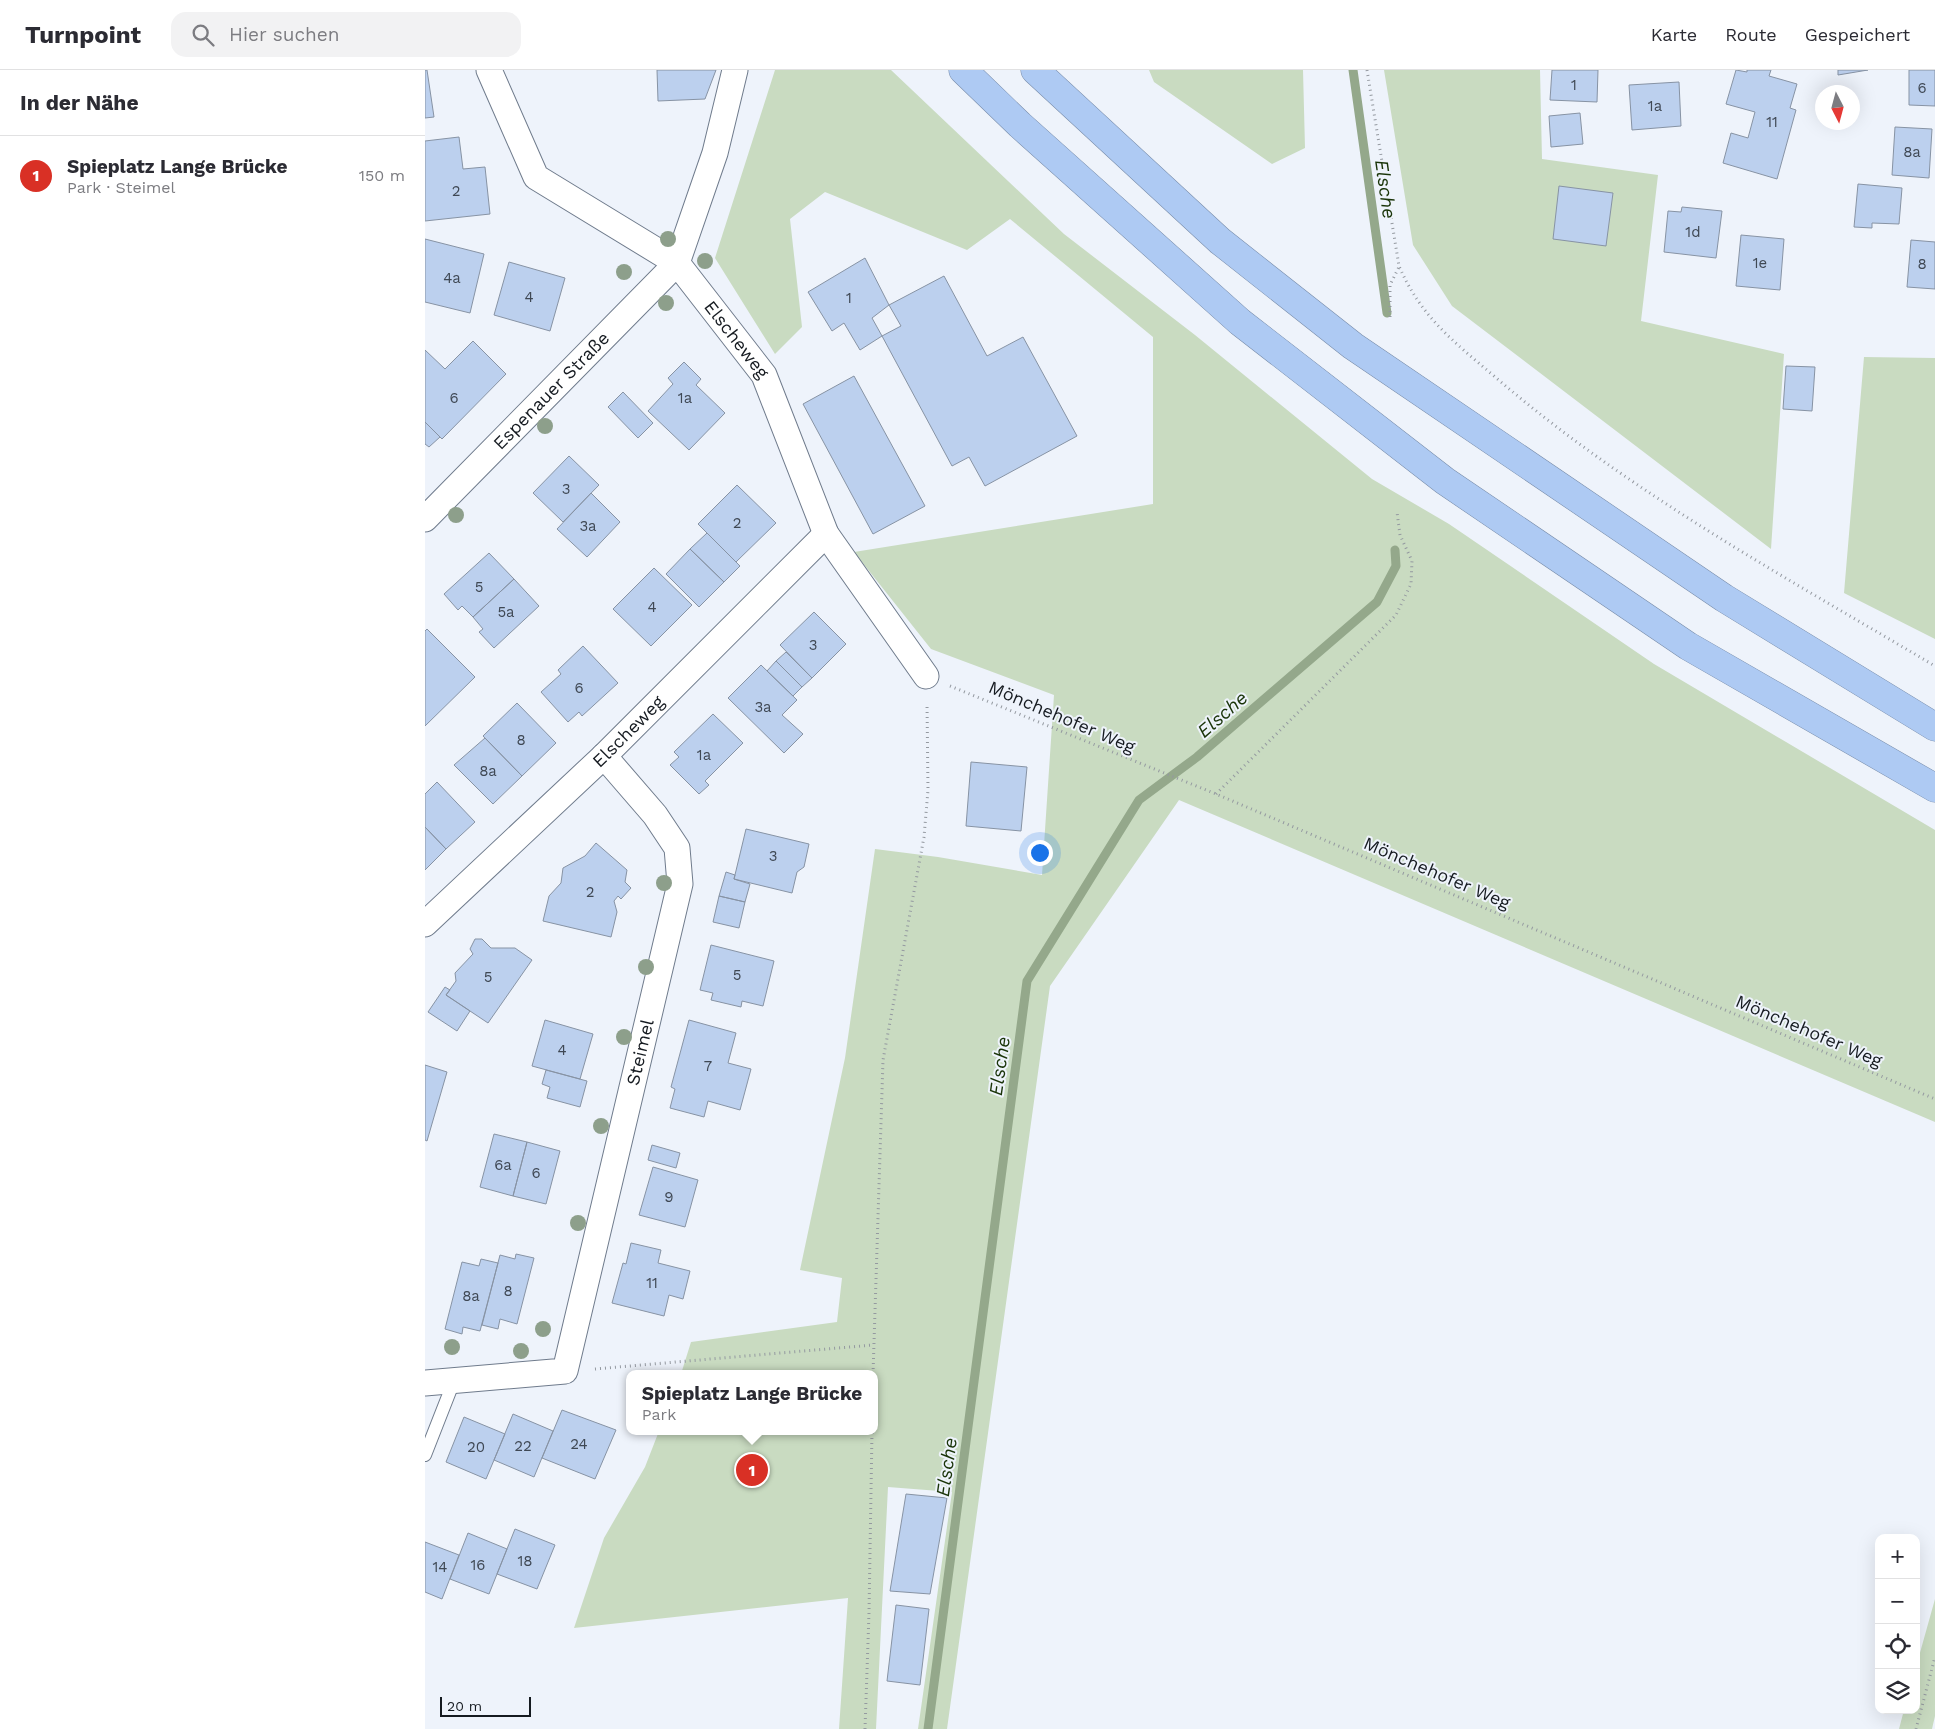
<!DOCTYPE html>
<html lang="de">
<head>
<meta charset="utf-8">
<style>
  :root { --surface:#fff; --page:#f2f2f3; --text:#2b2b33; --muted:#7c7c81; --line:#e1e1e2; --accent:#d93025 }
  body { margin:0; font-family:"Work Sans",sans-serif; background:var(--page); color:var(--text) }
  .controls { position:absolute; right:15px; bottom:15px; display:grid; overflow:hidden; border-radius:10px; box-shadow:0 5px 20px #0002 }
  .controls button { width:45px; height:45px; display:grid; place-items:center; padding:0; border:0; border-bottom:1px solid var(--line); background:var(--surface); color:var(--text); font:25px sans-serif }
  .compass { position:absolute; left:1390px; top:15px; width:45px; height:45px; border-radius:50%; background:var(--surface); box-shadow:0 5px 20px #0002; rotate:174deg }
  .scale { position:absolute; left:15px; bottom:12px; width:91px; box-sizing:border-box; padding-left:5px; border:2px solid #151a20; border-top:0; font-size:14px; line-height:18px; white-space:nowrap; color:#151a20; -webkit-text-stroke:4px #eef3fb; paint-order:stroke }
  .you { position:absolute; left:614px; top:782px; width:18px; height:18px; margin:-12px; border:4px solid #fff; border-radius:50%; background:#1a73e8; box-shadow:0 0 0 8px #1a73e833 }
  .badge { display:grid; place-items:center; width:32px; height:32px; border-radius:50%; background:var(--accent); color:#fff; font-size:16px; font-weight:700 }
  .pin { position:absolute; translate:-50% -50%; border:2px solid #fff; box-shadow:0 1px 5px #0006 }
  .popup { position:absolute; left:201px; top:1300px; width:252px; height:65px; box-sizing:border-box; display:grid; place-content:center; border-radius:10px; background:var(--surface); filter:drop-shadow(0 1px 4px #0005); font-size:16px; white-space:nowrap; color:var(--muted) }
  .popup b { font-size:19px; color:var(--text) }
  .popup::after { content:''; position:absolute; left:50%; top:100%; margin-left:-10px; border:10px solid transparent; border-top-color:var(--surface) }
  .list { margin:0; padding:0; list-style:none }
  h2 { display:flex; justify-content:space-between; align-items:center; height:65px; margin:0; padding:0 20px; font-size:21px }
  h2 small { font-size:16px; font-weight:400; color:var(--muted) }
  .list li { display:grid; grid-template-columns:32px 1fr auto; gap:15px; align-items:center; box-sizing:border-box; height:80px; padding:0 20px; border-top:1px solid var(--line) }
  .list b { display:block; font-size:19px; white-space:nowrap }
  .list p { margin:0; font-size:16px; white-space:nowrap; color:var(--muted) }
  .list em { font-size:16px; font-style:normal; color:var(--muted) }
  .icon { flex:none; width:28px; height:28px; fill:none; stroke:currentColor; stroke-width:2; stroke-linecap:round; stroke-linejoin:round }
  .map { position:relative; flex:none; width:1510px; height:1659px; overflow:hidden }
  header { display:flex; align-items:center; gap:30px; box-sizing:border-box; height:70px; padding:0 25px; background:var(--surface); border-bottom:1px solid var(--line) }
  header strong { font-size:24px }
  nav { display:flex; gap:28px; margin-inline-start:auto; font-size:18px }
  .search { width:350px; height:45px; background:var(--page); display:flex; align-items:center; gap:12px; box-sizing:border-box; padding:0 18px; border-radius:15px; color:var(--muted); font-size:19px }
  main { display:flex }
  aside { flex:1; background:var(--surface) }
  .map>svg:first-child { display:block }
  .green { fill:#c9dbc1 }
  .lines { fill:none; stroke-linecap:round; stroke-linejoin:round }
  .stream { stroke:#94a88b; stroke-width:9 }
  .building { fill:#bcd0ee; stroke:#8793a4 }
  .lane-casing { stroke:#6f7b8c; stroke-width:14 }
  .street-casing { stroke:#6f7b8c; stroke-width:27 }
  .highway-casing { stroke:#788ca9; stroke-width:29 }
  .path { stroke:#9499a0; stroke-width:3; stroke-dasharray:1 4; stroke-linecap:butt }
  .lane { stroke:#fff; stroke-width:12 }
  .street { stroke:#fff; stroke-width:25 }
  .highway { stroke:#aecaf3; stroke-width:28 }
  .tree { fill:#8d9f8b }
  .labels { text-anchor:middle; stroke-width:4; stroke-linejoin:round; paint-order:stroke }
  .number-label { font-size:15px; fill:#3f4854 }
  .street-label { font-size:18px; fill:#151a20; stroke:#eef3fb }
  .water-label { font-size:19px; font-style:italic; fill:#193408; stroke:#eef3fb }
</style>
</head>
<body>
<header>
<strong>Turnpoint</strong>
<div class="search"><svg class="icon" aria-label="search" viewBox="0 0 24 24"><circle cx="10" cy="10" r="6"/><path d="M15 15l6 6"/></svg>Hier suchen</div>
<nav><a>Karte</a><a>Route</a><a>Gespeichert</a></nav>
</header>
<main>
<aside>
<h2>In der Nähe<small></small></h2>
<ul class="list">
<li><span class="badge">1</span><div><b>Spieplatz Lange Brücke</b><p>Park · Steimel</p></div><em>150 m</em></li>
</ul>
</aside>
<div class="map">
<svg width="1510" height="1659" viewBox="0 0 1510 1659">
  <rect width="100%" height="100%" fill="#eef3fb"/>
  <path class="green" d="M350,0h116l173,164 131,101 177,144 77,45 205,140 281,166v292l-756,-322 -129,186 -103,743h-29l34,-237 -64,-5 -12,242h-37l9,-131 -274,30 30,-90 41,-71 14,-36h216v-57h-194l10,-32 146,-20 5,-44 -42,-8 45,-212 30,-209 63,8 104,18 12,-180 -123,-46 -77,-97 299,-48v-167l-143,-118 -43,31 -142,-58 -35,27 12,108 -27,27 -60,-96z
    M724,0h154l2,78 -33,16 -118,-82z
    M959,0h156l2,89 116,16 -17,146 143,33 -13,195 -319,-243 -39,-61z
    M1439,287l71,1v281l-91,-46z
    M1510,1529v117l-3,13h-33l5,-19h12v-43z"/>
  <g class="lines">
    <path class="stream" d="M928,0l34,243
      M503,1659l99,-748 112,-181 58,-43 180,-155 19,-36 -1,-16"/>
  </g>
  <path class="building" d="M0,0h2l7,47 -9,1z
    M232,0h59l-11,29 -47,2z
    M1127,0h46l-1,32 -47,-2z
    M1311,0l11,2v-2h24l-2,6 28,8 -7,24 6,2 -19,69 -54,-16 8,-30 17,5 7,-26 -29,-8z
    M1413,0h30l-30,5z
    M1484,0h26v36l-26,-1z
    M1254,12l2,44 -49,4 -3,-45z
    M1155,43l3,31 -32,3 -2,-31z
    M1470,57l37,2 -3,49 -37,-3z
    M34,67l4,32 22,-2 5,47 -65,7v-80z
    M1433,114l44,4 -3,36 -27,-1v5l-18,-1z
    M1134,116l54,7 -7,53 -53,-7z
    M1257,137l40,4 -6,47 -52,-6 4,-41 13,1z
    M1316,165l43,4 -4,51 -44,-4z
    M0,169l59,15 -14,59 -45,-11z
    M1486,170l24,2v47l-28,-2z
    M440,188l24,47 -17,13 10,18 -22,14 -16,-27 -12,8 -24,-39z
    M84,192l56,16 -15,53 -56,-16z
    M519,206l43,80 36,-19 54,99 -92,50 -16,-29 -17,9 -70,-130 19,-10 -12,-21z
    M48,271l33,33 -64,65 -17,-17v-72l20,19z
    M259,292l17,17 -5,6 29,28 -36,37 -41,-39 25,-27 -5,-6z
    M1361,296l29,1 -3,44 -29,-2z
    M429,306l71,130 -52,28 -70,-130z
    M198,322l30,31 -15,15 -30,-31z
    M0,352l15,15 -11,10 -4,-3z
    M144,386l30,29 -36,37 -30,-29z
    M312,415l39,38 -40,39 -38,-38z
    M166,423l29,29 -33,35 -30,-28z
    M282,463l33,33 -16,16 -34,-33z
    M265,479l34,33 -25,25 -33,-33z
    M64,483l25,26 -41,38 -11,-11 -4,4 -14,-16z
    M229,498l38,37 -41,41 -38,-37z
    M89,509l25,27 -45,42 -15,-16 4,-3 -10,-12z
    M389,542l32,32 -34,34 -32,-33z
    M2,559l48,48 -50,49v-95z
    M158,576l35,37 -36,33 -3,-4 -11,10 -27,-30 20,-18 -3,-4z
    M361,582l26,26 -10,9 -26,-26z
    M351,591l26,26 -9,9 -26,-25z
    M336,595l36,35 -15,15 21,19 -19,19 -56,-55z
    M92,633l39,40 -34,33 -39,-40z
    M288,644l30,29 -38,38 4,4 -10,9 -29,-29 9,-8 -5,-5z
    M60,668l37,38 -29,28 -39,-39z
    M546,692l56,5 -6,64 -55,-5z
    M12,712l38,40 -29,27 -21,-22v-33z
    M0,757l21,22 -21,21z
    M321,759l63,15 -5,23 -7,5 -5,21 -58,-14z
    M171,773l31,27 -2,12 6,6 -10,11 -3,-3 -4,5 3,11 -6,25 -68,-16 6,-25 12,-13 2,-15 22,-12z
    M301,802l9,3 -1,4 16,5 -5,18 -26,-6z
    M294,826l26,6 -6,26 -26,-6z
    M50,869h7l9,9h24l17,12 -44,63 -42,-28 10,-14 -1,-8 18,-19 -3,-5z
    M286,875l63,16 -11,45 -21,-5 -1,6 -30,-7 2,-7 -13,-3z
    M20,917l5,3 -4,5 24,16 -13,20 -29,-19z
    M120,950l48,14 -13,45 -48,-13z
    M264,950l47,13 -8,30 23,6 -11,41 -32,-9 -4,16 -34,-9 5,-19 -4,-2z
    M0,995l22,7 -20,69 -2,-1z
    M121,1000l41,11 -7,26 -33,-9 3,-11 -8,-3z
    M69,1064l33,8 -14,54 -33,-9z
    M102,1072l33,9 -14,53 -33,-8z
    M227,1075l28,8 -4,15 -28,-8z
    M228,1097l45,13 -13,47 -46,-12z
    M206,1173l30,7 -3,13 32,8 -7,28 -14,-4 -5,21 -52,-13 11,-40 3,1z
    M91,1184l18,4 -17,66 -17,-5 -2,10 -16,-4 18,-70 15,4z
    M56,1189l17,4 -18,68 -17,-4 -1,7 -17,-5 17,-67 17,4z
    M137,1340l54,20 -21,49 -53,-21z
    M88,1344l40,17 -19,46 -40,-17z
    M39,1347l41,17 -19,45 -40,-17z
    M481,1424l41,4 -17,96 -40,-3z
    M90,1459l40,16 -18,44 -40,-15z
    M43,1463l39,16 -18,45 -39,-15z
    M0,1472l34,13 -17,44 -17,-7z
    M471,1535l33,4 -9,76 -33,-4z"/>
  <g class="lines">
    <defs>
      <path id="lane" d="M0,1385l29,-74"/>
      <g id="street">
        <path id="s1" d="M64,0l47,107 141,86 87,112 62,159 100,142"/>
        <path id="s2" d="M0,449l252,-256 38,-110 20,-83"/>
        <path id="s3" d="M0,854l179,-168 222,-222"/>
        <path id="s4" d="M0,1313l140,-12 115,-487 -3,-36 -22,-33 -51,-59"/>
      </g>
      <path id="highway" d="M538,0l57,55 220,197 205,159 243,165 247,142
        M610,0l185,171 133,105 371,252 211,129"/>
    </defs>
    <use href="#lane" class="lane-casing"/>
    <use href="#street" class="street-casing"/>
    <use href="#highway" class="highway-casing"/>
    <path class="path" d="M942,0l32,196c22,51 54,75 95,110 133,115 291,201 441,290
      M965,247v-32l9,-18
      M525,616l266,108 719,305
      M791,724l180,-179 15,-31 1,-23 -12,-26 -3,-23
      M170,1299l278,-24
      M448,1304l10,-314 41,-223 4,-47 -1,-87
      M440,1659l4,-116 3,-182
      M1491,1659l19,-72"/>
    <use href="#lane" class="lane"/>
    <use href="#street" class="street"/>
    <use href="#highway" class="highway"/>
  </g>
  <g class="tree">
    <circle cx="243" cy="169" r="8"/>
    <circle cx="280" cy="191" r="8"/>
    <circle cx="199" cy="202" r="8"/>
    <circle cx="241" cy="233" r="8"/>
    <circle cx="120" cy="356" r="8"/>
    <circle cx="31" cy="445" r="8"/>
    <circle cx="239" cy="813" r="8"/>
    <circle cx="221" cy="897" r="8"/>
    <circle cx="199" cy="967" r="8"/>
    <circle cx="176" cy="1056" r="8"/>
    <circle cx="153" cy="1153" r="8"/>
    <circle cx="118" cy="1259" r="8"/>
    <circle cx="27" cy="1277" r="8"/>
    <circle cx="96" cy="1281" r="8"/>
  </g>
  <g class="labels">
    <g class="number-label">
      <text x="1149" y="20">1</text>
      <text x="1497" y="23">6</text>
      <text x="1230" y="41">1a</text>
      <text x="1347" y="57">11</text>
      <text x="1487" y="87">8a</text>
      <text x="31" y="126">2</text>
      <text x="1268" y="167">1d</text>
      <text x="1335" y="198">1e</text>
      <text x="1497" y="199">8</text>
      <text x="27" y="213">4a</text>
      <text x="104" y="232">4</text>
      <text x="424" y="233">1</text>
      <text x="29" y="333">6</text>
      <text x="260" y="333">1a</text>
      <text x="141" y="424">3</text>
      <text x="312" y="458">2</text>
      <text x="163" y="461">3a</text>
      <text x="54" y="522">5</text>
      <text x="227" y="542">4</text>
      <text x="81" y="547">5a</text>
      <text x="388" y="580">3</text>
      <text x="154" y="623">6</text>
      <text x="338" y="642">3a</text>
      <text x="96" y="675">8</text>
      <text x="279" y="690">1a</text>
      <text x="63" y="706">8a</text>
      <text x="348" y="791">3</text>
      <text x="165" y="827">2</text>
      <text x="312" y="910">5</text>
      <text x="63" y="912">5</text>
      <text x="137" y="985">4</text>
      <text x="283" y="1001">7</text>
      <text x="78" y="1100">6a</text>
      <text x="111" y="1108">6</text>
      <text x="244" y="1132">9</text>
      <text x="227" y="1218">11</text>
      <text x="83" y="1226">8</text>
      <text x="46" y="1231">8a</text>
      <text x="154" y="1379">24</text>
      <text x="98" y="1381">22</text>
      <text x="51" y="1382">20</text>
      <text x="100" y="1496">18</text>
      <text x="53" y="1500">16</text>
      <text x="15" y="1502">14</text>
    </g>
    <g class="street-label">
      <text dy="6" stroke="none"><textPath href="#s1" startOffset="379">Elscheweg</textPath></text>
      <text dy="6" stroke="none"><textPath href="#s2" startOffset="180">Espenauer Straße</textPath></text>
      <text transform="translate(637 647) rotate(23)" y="6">Mönchehofer Weg</text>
      <text dy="6" stroke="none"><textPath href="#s3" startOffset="280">Elscheweg</textPath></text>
      <text transform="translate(1012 803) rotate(23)" y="6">Mönchehofer Weg</text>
      <text transform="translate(1384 961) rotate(23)" y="6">Mönchehofer Weg</text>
      <text dy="6" stroke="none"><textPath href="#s4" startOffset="468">Steimel</textPath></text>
    </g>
    <g class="water-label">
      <text transform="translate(961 119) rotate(82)" y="7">Elsche</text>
      <text transform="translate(797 644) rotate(-41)" y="7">Elsche</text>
      <text transform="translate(574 996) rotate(-82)" y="7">Elsche</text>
      <text transform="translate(521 1397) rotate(-82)" y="7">Elsche</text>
    </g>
  </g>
</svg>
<div class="controls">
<button>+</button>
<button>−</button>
<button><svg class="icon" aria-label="locate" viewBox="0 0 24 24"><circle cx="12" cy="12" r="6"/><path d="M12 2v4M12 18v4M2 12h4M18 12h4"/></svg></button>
<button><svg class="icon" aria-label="layers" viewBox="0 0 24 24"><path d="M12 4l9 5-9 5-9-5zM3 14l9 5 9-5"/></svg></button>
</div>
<svg class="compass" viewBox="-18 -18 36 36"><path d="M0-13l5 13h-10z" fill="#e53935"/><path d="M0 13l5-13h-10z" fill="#7c7c81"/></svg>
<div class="scale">20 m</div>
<div class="you"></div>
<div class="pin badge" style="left:327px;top:1400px">1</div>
<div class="popup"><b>Spieplatz Lange Brücke</b>Park</div>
</div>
</main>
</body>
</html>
